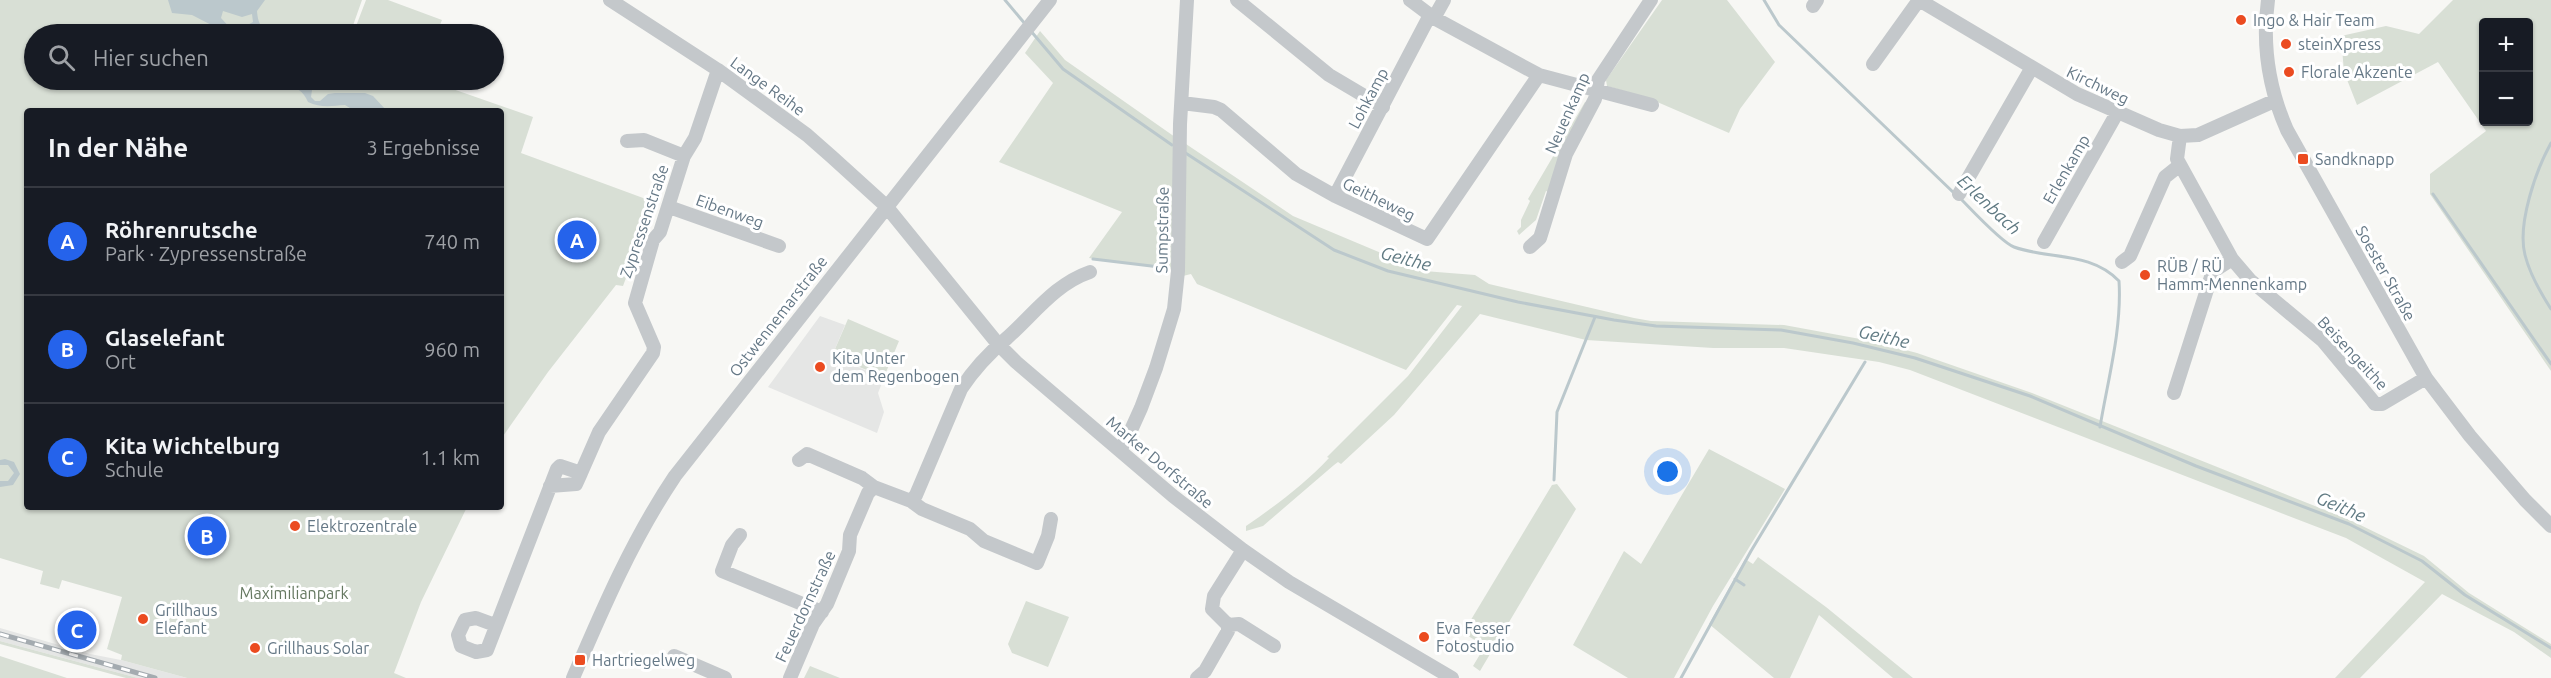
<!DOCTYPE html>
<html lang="de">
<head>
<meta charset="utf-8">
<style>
  :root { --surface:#171b24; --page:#20242c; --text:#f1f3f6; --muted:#9ea1a6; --line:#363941; --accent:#2563eb }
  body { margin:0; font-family:Ubuntu,sans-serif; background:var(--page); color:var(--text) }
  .controls { position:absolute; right:18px; top:18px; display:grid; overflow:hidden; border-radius:6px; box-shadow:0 2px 4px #0004 }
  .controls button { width:54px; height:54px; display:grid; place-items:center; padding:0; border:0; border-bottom:2px solid var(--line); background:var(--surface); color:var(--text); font:30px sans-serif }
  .you { position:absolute; left:1668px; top:472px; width:21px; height:21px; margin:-15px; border:4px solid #fff; border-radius:50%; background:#1a73e8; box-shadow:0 0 0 9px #1a73e833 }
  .badge { display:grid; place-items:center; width:39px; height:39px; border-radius:50%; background:var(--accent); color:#fff; font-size:20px; font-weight:700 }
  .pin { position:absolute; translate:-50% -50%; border:3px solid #fff; box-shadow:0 2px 6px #0006 }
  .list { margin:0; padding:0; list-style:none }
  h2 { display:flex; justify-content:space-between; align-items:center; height:78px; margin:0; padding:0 24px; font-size:26px }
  h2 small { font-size:20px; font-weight:400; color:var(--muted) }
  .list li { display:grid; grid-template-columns:39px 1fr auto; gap:18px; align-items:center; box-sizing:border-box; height:108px; padding:0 24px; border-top:2px solid var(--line) }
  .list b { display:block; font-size:22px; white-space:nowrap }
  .list p { margin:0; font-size:20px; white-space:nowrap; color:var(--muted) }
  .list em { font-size:20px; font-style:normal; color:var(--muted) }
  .icon { flex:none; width:33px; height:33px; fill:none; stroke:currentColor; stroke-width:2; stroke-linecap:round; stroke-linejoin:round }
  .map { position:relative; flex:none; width:2551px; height:678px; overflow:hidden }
  .search { position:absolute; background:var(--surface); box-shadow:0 2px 4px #0004; left:24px; top:24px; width:480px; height:66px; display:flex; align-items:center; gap:15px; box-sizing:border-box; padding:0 21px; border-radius:33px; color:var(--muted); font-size:22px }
  .panel { position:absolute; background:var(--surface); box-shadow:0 2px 4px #0004; left:24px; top:108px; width:480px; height:402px; border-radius:6px }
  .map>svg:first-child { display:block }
  .built { fill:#e5e6e5 }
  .green { fill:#d8dfd5; fill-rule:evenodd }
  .water { fill:#bbc8cc; fill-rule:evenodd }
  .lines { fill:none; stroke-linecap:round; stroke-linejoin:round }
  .stream { stroke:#bbc8cc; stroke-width:3 }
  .minor { stroke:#c4c8cb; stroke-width:14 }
  .rail-casing { stroke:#a4abb0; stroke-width:5 }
  .rail { stroke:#fff; stroke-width:3; stroke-dasharray:9; stroke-linecap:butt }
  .poi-dot { fill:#eb4b20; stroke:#fff; stroke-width:2 }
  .labels { text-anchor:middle; stroke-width:6; stroke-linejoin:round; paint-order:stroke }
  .poi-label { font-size:16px; fill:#657886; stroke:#fff; text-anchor:start }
  .street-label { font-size:16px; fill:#657886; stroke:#fff }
  .park-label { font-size:16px; fill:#657860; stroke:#fff }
  .water-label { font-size:18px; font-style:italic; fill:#607a83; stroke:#fff }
</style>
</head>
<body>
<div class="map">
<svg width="2551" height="678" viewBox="0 0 2551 678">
  <rect width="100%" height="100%" fill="#f7f7f4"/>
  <path class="built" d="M820,316l25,9 -13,31 52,22 -6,15 6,19 -7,21 -109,-46z
    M0,628l90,26 31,6 66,18h-49l-138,-37z"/>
  <path class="green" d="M0,0h362l-12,34h-316v46h393l106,37 -12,36 133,49 -31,84 -7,-1 -68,87 -47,67v-328h-474v396h440l-46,95 -27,71 12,5h-219l-66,-18 1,-5 -15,-6 15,-52 -60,-17 -3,9 -19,-5 3,-13 -43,-13z
    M366,0h22l54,20 -6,14h-83z
    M1662,0h65l48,62 -35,47 -11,24 -81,-35 -41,-12 -1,-6z
    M2453,0h98v371l-121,-177v-20l56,-43 -48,-69 -81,43 -13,-33 -3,-36 45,-10 33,8zM2484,22h44v100h-44z
    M1040,31l25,29 110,77 -1,133 -85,-12 33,-46 -123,-50 54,-79 -28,-30z
    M1585,102l4,2 -39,89 -4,-2 -10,29 -17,15 -2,-4 4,-4v-7l9,-19 -2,-2z
    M1183,142l110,74 131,55 51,4 14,9 145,34 17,3 133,4 87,16 46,12 115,40 318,127 74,36 45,37 82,51v14l-37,-26 -72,-38 -82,84h-25l90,-96 -79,-44 -436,-168 -31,-8 -95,-14h-71l-127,-8 -106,-26 -86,101 -53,49 -3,-2 -4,3 -71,61 -17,5v-5c29,-20 59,-42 83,-68l-2,-1 81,-81 54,-70 -5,-1 -51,65 -209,-86 -6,-10 -8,2z
    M848,319l51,22 -15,36 -52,-21z
    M1709,449l76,40 -72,117 -39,72h-46l-55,-33 51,-94 17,13z
    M1557,484l19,25 -96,162 -7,-5 12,-20 -22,-13 89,-148z
    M1758,557l68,50 87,71h-20l-74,-63 -29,63h-16l-65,-54 36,-65 8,5z
    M1026,601l43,16 -21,50 -36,-14 -4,-9z
    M0,641l138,37h-12l-126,-34z
    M0,656l67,22h-67z
    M810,666l30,12h-36z"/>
  <path class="water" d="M168,0h97l-8,11c1,14 5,19 19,23h-47l-37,-19 -20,-2zM223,11l19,6 10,-3 1,8 -19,10 -13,-14z
    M283,80h22l7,10 -1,7 4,4h5l8,-7 7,-1h30l8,3 14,15h-32l-10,-6c-13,1 -25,3 -37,-3 -5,-12 -12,-14 -23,-18z
    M5,459l9,3 6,12 -7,11 -13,2v-6h8l6,-8 -6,-8h-8v-5z"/>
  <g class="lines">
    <path class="stream" d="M1005,0l21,25
      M1764,0l15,25 175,168
      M1030,30l33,39 109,76
      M2551,143c-15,27 -34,81 -26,112 5,20 15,37 26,54
      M1184,152l150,98 54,21 130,31 96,18 42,6 125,4 72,13 62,15 115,38 166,70 153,58 73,37 43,34 86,53
      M2433,194l118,170
      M1959,197c12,12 42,45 55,50 36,13 76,4 105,34 3,48 -11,98 -19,146
      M1093,259l75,9
      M1554,480l3,-68 38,-95
      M1735,579l9,6
      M1681,678l70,-127 114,-189"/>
    <path class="minor" d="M610,0l108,70 89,65 25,22 54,49 112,138 18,18 157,134 70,54 46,32 163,96
      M1237,0l92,75 54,32
      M1410,0l24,18 105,57 113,30
      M2268,0c-6,45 1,89 19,130l139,248 44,58 55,64 26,26
      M1813,6l4,-6
      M1434,18l10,-18
      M1873,64l46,-64 158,94 82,36 21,6 18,-1 76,-34
      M1182,103l32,4 7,3 75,64 39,22 92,43 112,-164
      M2180,136l-3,23 55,100 18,21 73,61 49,59 3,4h7l44,-26
      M627,141l17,-1 40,16
      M1959,194l72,-125
      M1335,196l95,-181
      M669,207l110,39
      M2044,242l73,-129
      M1530,247l10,-9 26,-84 29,-55 3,-19 53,-80
      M2122,262l8,-6 35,-79 15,-12
      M2174,393l37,-116 4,-7 17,-11
      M1120,449l7,-10 14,-31 15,-40 18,-59 4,-38 2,-147 7,-124
      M799,460l8,-6 55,24 12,9
      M550,486l26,-2 5,-11
      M911,501l11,8 48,20 14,12 53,22 11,-27 3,-17
      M740,535l-8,10 -10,26 100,41
      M495,625l-19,-7 -11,2 -7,15 3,11 15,6 11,-2 70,-181 3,-3 21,7 18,-41 54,-79 1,-6 -19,-44 18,-63 7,-8 24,-76 11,-18 23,-68
      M1228,625l11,-1 35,22
      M674,656l51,22
      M573,678c30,-70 59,-138 102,-202l375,-476
      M790,678l23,-54 14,-20 22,-53 1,-16 18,-42 6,-6 37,14 5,-6 45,-106c13,-20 28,-36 46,-51 27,-24 48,-54 83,-66
      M1197,678l8,-7 23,-40v-6l-16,-16 2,-13 29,-46"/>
    <defs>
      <path id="rail" d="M0,634l155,44"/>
    </defs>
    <use href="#rail" class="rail-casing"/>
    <use href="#rail" class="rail"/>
  </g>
  <g class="poi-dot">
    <circle cx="2241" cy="20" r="6"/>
    <circle cx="2286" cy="44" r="6"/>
    <circle cx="2289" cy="72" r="6"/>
    <rect x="2297" y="153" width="12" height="12" rx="3"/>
    <circle cx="2145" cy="275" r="6"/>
    <circle cx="820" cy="367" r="6"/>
    <circle cx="295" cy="526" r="6"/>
    <circle cx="143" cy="619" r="6"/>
    <circle cx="1424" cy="637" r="6"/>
    <circle cx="255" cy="648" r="6"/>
    <rect x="574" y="654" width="12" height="12" rx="3"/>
  </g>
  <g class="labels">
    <g class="poi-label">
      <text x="2253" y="26">Ingo &amp; Hair Team</text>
      <text x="2298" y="50">steinXpress</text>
      <text x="2301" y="78">Florale Akzente</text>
      <text x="2315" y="165">Sandknapp</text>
      <text x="2157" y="272">RÜB / RÜ<tspan x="2157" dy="18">Hamm-Mennenkamp</tspan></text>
      <text x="832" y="364">Kita Unter<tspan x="832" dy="18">dem Regenbogen</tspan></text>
      <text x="307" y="532">Elektrozentrale</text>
      <text x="155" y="616">Grillhaus<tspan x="155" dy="18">Elefant</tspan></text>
      <text x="1436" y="634">Eva Fesser<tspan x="1436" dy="18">Fotostudio</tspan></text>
      <text x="267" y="654">Grillhaus Solar</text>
      <text x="592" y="666">Hartriegelweg</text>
    </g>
    <g class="street-label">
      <text transform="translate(2098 85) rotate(26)" y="6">Kirchweg</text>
      <text transform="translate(768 86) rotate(36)" y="6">Lange Reihe</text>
      <text transform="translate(1368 98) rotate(-62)" y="6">Lohkamp</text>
      <text transform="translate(1567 113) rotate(-66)" y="6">Neuenkamp</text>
      <text transform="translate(2066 169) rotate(-60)" y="6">Erlenkamp</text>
      <text transform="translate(1379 199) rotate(26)" y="6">Geitheweg</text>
      <text transform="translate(730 211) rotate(20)" y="6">Eibenweg</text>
      <text transform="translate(644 221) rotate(-71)" y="6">Zypressenstraße</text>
      <text transform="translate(1162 230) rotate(-89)" y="6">Sumpstraße</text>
      <text transform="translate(2386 273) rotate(61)" y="6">Soester Straße</text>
      <text transform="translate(778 316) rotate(-52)" y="6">Ostwennemarstraße</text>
      <text transform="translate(2353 353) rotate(47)" y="6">Beisengeithe</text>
      <text transform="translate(1160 462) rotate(40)" y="6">Marker Dorfstraße</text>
      <text transform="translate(805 606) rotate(-65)" y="6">Feuerdornstraße</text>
    </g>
    <g class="park-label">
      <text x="294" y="599">Maximilianpark</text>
    </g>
    <g class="water-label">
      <text transform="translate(1989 205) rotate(43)" y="6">Erlenbach</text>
      <text transform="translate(1406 259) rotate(15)" y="6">Geithe</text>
      <text transform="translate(1884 337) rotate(13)" y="6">Geithe</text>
      <text transform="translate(2341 507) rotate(23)" y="6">Geithe</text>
    </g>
  </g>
</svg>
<div class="controls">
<button>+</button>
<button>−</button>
</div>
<div class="you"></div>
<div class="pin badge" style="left:577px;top:240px">A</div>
<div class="pin badge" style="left:207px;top:536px">B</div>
<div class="pin badge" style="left:77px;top:630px">C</div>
<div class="search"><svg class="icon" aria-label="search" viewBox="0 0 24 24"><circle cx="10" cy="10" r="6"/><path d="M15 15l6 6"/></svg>Hier suchen</div>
<section class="panel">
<h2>In der Nähe<small>3 Ergebnisse</small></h2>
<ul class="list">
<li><span class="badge">A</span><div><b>Röhrenrutsche</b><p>Park · Zypressenstraße</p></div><em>740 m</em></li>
<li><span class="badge">B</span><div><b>Glaselefant</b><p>Ort</p></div><em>960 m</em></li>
<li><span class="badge">C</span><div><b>Kita Wichtelburg</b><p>Schule</p></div><em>1.1 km</em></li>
</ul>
</section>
</div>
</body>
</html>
